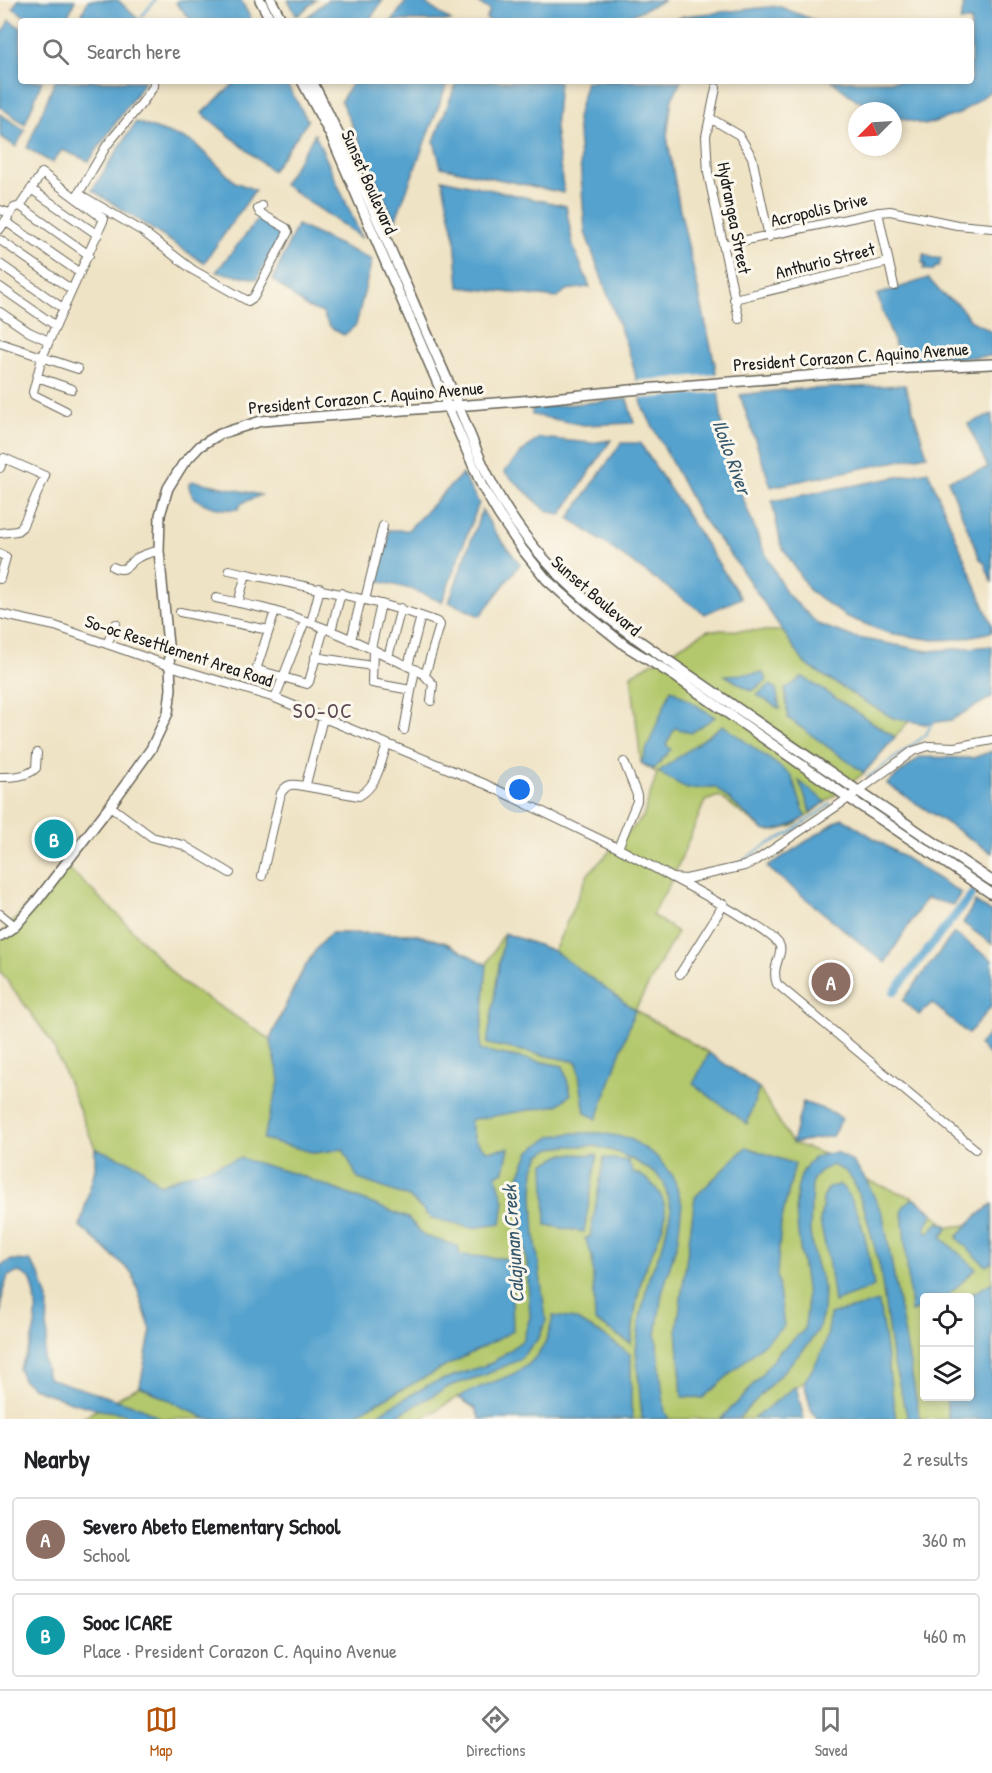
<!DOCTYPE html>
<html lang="en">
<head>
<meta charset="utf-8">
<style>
  :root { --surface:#fff; --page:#f2f2f2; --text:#202124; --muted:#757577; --line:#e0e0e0; --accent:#b45309 }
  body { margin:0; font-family:"Patrick Hand",sans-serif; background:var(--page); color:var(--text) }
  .controls { position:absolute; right:18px; bottom:18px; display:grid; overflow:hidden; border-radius:6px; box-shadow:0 3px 9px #0003 }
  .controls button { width:54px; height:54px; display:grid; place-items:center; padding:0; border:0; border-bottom:2px solid var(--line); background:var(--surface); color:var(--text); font:30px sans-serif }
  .compass { position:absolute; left:848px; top:102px; width:54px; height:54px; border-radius:50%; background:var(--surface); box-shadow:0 3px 9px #0003; rotate:246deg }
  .you { position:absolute; left:520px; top:790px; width:21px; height:21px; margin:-15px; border:4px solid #fff; border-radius:50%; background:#1a73e8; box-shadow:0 0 0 9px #1a73e833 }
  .badge { display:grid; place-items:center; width:39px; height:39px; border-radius:50%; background:var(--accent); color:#fff; font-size:20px; font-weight:700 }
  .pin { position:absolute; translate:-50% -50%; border:3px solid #fff; box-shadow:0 2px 6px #0006 }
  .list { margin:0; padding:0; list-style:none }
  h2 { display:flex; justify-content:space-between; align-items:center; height:78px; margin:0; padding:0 24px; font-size:26px }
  h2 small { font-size:20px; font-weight:400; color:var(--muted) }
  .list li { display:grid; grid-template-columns:39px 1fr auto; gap:18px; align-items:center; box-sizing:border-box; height:84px; margin:0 12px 12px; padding:0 12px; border:2px solid var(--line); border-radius:6px }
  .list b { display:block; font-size:22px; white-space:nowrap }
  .list p { margin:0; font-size:20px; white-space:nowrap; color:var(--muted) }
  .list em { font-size:20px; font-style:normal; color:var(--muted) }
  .icon { flex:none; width:33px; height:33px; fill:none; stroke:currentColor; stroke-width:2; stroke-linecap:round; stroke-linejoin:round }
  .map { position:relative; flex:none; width:992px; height:1419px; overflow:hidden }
  .search { position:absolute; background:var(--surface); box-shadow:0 3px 9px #0003; left:18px; right:18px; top:18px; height:66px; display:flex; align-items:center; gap:15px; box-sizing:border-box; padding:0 21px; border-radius:6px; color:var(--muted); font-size:22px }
  .sheet { height:270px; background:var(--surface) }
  nav { display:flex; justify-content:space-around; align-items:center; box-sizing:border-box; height:84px; border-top:2px solid var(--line); background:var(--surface); font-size:16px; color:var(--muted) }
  nav a { display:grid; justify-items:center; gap:3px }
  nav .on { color:var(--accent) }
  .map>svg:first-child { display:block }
  .green { fill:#b3c86c; stroke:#687244; stroke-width:1.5; fill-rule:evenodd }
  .water { fill:#55a2ce; stroke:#385f75; stroke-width:1.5 }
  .pier { fill:#efe3c5 }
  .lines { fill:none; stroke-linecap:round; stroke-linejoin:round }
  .stream { stroke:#55a2ce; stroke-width:2 }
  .canal { stroke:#55a2ce; stroke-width:8 }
  .minor-casing { stroke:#666257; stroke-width:10 }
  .major-casing { stroke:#666257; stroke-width:12 }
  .minor { stroke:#fff; stroke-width:8 }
  .major { stroke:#fff; stroke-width:9 }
  .labels { text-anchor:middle; stroke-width:6; stroke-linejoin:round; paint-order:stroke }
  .street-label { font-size:18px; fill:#1c1c1c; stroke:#fbf7ec }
  .water-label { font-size:20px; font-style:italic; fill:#36586c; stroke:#fbf7ec }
  .quarter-label { font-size:21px; letter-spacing:1.5px; fill:#5b4952; stroke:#fbf7ec }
</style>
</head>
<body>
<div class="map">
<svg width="992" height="1419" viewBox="0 0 992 1419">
  <rect width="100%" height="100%" fill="#fbf7ec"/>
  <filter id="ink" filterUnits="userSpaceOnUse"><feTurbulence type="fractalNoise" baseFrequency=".0167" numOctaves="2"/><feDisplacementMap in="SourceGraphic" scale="12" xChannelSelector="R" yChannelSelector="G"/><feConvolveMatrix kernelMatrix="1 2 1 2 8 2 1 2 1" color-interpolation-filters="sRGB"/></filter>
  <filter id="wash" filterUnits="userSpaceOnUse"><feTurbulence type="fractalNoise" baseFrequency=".008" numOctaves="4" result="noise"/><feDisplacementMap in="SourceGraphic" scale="24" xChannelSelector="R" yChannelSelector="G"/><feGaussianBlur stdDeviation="1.35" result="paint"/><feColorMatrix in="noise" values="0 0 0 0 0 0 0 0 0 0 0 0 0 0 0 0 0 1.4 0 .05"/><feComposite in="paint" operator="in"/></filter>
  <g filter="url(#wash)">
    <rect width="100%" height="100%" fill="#efe3c5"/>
    <path class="green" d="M708,630l77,1 20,33 88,54 16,3 -45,52 -70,53 -20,5h-9l-46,-35 -14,5 -32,77 -21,37 25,17 -42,78 74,43 50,35 33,55 44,15 30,22 48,18 35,29 18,-2 25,-21v215h-175l-6,-10 -7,-27 -51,37h-273l-5,-11 -17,-11 -36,22h-342l60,-33 11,-56 -19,-57 -52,-47 15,-57v-21l-44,-107 -51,-70v-35l65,-71 53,50 62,66 90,58c13,-27 38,-90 62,-106l82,1 32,9 40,22 18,-32 50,18 34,-77 55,-57 14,-44 -16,-10 -10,-88zM924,1298h46v98h-46z"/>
    <path class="water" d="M18,0h57l-9,21h-34l-19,-13z
      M88,0h30l22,21h-61z
      M179,0h62l11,21h-60l-16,-18z
      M288,0h28l-19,16z
      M327,0h56l-13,19 1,2h-68z
      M407,0h13l31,21h-59z
      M474,0h191l-47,21h-127l-5,-2 4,-9z
      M959,0h33v90l-33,24 -34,11 -32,-9v-5c-24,0 -43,-15 -61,-30h139v-60h-11l4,-15z
      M778,6l38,15h-145l13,-5z
      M9,20l12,8v53h21l-17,43 -25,-17v-68z
      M55,81h90l-56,80 -27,-11 -10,13 -25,-15z
      M237,81h48l23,40 -36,50 -70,-58z
      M353,81h95l-53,140 -54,-120z
      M457,81h102l-4,48 9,64 -123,-26 -7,-26z
      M586,81h95l-9,18 -5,37 12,69 36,160 11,90 36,92 25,47 31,30 35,13 75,14 64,-5v51l-41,23 -26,4 -32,-6 -31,-18 -57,-36 -64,-95 -42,-55 -56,-106 -11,-47 -47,-129 -8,-114z
      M0,114l25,16 -9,17 -16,-11z
      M136,122l57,20 42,40 20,8 -51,73 -112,-73z
      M315,134l47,104 -79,-54z
      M442,179l124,27 7,40 17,41 -24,3 -9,8 -98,-11 -4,-49z
      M259,218l24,14 -26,47 -41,-7z
      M297,225l75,35 -16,65 -12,10c-11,-5 -17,-9 -21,-22l-16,-6 -34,-27z
      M924,254l9,4h8l-2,8h-3l-3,5 -10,-2 3,-5 -4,-1z
      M928,278l15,17 15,9 12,16 22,12v24l-91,6 -24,-67z
      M905,385l22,70 -156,32 -31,-92 43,-5z
      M627,399l7,24 -50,2 -52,-10v-7z
      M992,414v169l-8,-21 -4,-3 -32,-79 40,-12 -20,-44z
      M539,438l52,5 20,-3 -50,75 -15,-5 -42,-38 19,-21z
      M621,443h19l101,155 -36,16 -136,-96z
      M928,471l64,154v7l-33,7 -25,1 -46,-7 -43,-17 -36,-26 -28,-45 -9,-44z
      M462,474l17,29 -37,99 -31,-13 -33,-8 11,-51h19z
      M194,481l67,14 -19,8 -4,6c-18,2 -50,-5 -49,-26z
      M482,510l13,22 25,32 -40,52 -31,-14z
      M763,673l4,8 -16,10 -26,-16z
      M803,677l92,60 -31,36 -76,-55 -3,-29z
      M770,685l6,3 4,21 -23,-14z
      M671,689l44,28 -24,16 -16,-5 -9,17 5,4 -17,20 -13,-6z
      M723,725l68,50 15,42c-13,9 -25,14 -41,14l-50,-44 -28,2 -29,-17z
      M992,751v102l-105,-69 33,-27 53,1z
      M799,781l27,21 -15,10z
      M842,818l119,75 -8,12 -27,-7 -41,65 -118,-96z
      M975,902l17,11v31l-29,-21z
      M332,933l82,1 32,9 41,22 -7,85 83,16 8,28 -13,11 -88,15 5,20 12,11 22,-3 -5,23 -8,4 8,26 -3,23 -29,4 -41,-10 -22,-21 -51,-18 -15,-30 -28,4 -52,-14 17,-60 -10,-40c14,-27 38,-90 62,-106z
      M504,933l50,18 81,59 -38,109 -12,-6 -8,-51 -90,-18z
      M954,933l38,27v46l-24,28 -36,-31 -13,12 -16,-15z
      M992,1030v28l-13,-13z
      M709,1053l50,35 -12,36 -54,-40z
      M803,1102l31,11 8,6 -10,17 -40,7z
      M574,1133h26l29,5 26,17 18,21 9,28 -4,35 -16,55 -6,41 9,77 4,7h-27l-6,-69 4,-32 9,-41 14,-32 8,-36 -7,-26 -8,-9 -19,-12 -21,-10 -21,-6h-26l-17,2 -12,7 -6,14 -1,26 2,40 11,86 -7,17 -20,22 -34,15 -35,11 -59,33h-22l61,-35 62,-21 31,-23 7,-23 -3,-51 -7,-54 -1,-36 11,-25 22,-15z
      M746,1147l49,17 -14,59 -4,52 7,51 -81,72 -21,-1 -5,-69 18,-131z
      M95,1148l43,17 22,20 16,-7 64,-20 59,17 109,43 16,18 34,10 2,9 51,4 2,72 -167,88h-139l-67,-33 11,-56 -19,-57 -52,-47 15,-57z
      M836,1152l17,10 13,18 17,35 37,204h-12l-16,-62 -12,-89 -15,-57 -12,-30 -8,-10 -13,-6 -12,6 -8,10 -2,51 4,24 10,33 -1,24 -5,17 -11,16 -69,73h-18l24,-23 35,-44 25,-22c1,-7 3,-15 3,-23 2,-38 -30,-121 7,-149 6,-4 16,-4 22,-6z
      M564,1154l33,1 -13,77 -38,-7 -2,-61z
      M604,1158l24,3 5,11c18,6 35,25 32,46 -2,15 -17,40 -22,57 -7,23 -9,46 -12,69l-36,-23 -3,-65 -7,-18 5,-1z
      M840,1185c22,18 30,74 34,102l-40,15 -6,-43 -8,-37 3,-23 5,-12z
      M914,1198l19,15 -8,16 3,4 11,-11 10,5 -8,10 35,32 -30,28 -22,1v10l-13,4 -9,-102 3,-6z
      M992,1204v58l-6,4 -29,-28 10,-13z
      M12,1260l18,1 10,14 8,24 -1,39 -4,21 5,19 94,30 19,11h-21l-19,-6 -21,-3 -29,-8 -35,-13 -13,-9 -4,-11c16,-28 23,-60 11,-91l-11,-6 -11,4 -5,15 -3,31v-56z
      M992,1282v137h-44l-2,-22 24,-1v-98l-3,-1z
      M879,1302l17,117h-79l-6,-10 -7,-27c17,-26 24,-36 26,-68z
      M553,1316l22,3 28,16 28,20v51l2,13h-153l-5,-11 -17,-11c46,-24 84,-19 95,-81z
      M796,1386l8,33h-51z"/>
    <path class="pier" d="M719,374l2,18 -83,7 -5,-18z"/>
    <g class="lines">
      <path class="stream" d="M141,17l14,-17
        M867,778l59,-43 7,-15
        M740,862l26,-17 24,-12 41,-29"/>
      <path class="canal" d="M894,992l78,-98"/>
    </g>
  </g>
  <g filter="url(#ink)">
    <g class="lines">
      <defs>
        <path id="minor" d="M716,88l-10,48 2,37 31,146
          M710,118l29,17 13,22 17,80
          M31,189l67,46
          M79,194l63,37 51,39 55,31 6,-4 34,-65 -2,-4 -26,-15 -2,-4 4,-3
          M77,196l30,-51 35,-42 12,-17v-5
          M20,206l69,49
          M0,210l10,3
          M878,212l16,74
          M5,221l75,52
          M0,229l14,-21 6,-2 22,-33 62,46 -55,122 -7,17 -9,34 1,3 32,16
          M0,240l72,50
          M723,245l157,-33 10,-1 67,14 35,3
          M0,264l64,45
          M0,287l56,39
          M734,299l155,-37
          M0,312l29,20 20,9
          M0,343l78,26
          M37,377l35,12
          M0,468l4,-10 41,18 -23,51 -5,4 -17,2
          M0,554l6,3 -6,22
          M113,567c14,7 15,-5 26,-10 6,-3 13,-5 20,-6
          M216,598c19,4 39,8 58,13 52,14 100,39 148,62l4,-1 14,-47 -2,-3c-68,-25 -139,-36 -209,-52
          M365,600l18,-74
          M238,603l8,-29
          M275,611l-18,56 1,3 49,14 2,-2 15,-54
          M180,612l89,18
          M0,614l55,12 115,40 105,32 210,86 133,64 55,30 13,1 58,-13 13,-6 86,-58 70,-51 16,-5 26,1 37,-7
          M311,623l9,-35
          M331,631l10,-38
          M351,640l10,-41
          M107,644l9,-20
          M371,648l10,-44
          M373,649l-1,34 39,7
          M315,657l57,9
          M388,657l13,-49
          M408,666l13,-50
          M422,673l11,11 -2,17
          M275,698l30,-77
          M404,730l11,-61
          M0,777c12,0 27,0 36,-9l1,-15
          M303,786l56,10c19,-11 21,-32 28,-51
          M110,806l42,31 31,8 47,28
          M618,848l19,-47v-6l-13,-33
          M262,876l19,-83c6,-10 12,-9 22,-7l3,-2 17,-66
          M675,879c27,14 52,28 78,45 8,5 20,12 26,20 6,9 -9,22 -2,40l198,165
          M0,914l15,12
          M680,974l44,-70"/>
        <path id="major" d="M260,0l11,21
          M271,0l11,21
          M302,81l30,57 150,348 17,29 23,34 25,31 34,30 45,36 50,31 173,121 143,96
          M312,81c50,97 91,199 135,298 20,45 35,93 62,134 55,85 131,127 212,184 90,62 180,124 271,184
          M0,936l15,-10 21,-24 74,-96 41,-57 17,-36 3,-24 -1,-23 -11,-115 1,-36 8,-27 15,-24 17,-18 20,-12 41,-13 272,-21 97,-10 278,-22 84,-4"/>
      </defs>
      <use href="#minor" class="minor-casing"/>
      <use href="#major" class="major-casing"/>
      <use href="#minor" class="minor"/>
      <use href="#major" class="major"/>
    </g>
  </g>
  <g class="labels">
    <g class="street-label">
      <text transform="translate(369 182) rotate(66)" y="6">Sunset Boulevard</text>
      <text transform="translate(819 210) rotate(-13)" y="6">Acropolis Drive</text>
      <text transform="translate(734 218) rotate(79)" y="6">Hydrangea Street</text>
      <text transform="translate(825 261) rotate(-14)" y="6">Anthurio Street</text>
      <text transform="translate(851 357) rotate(-4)" y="6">President Corazon C. Aquino Avenue</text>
      <text transform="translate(366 398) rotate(-5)" y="6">President Corazon C. Aquino Avenue</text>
      <text transform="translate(596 596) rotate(41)" y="6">Sunset Boulevard</text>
      <text transform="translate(179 651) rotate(18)" y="6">So-oc Resettlement Area Road</text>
    </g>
    <g class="water-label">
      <text transform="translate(732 457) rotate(70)" y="7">Iloilo River</text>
      <text transform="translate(513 1244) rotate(-94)" y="7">Calajunan Creek</text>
    </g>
    <g class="quarter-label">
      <text x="323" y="718">SO-OC</text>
    </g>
  </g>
</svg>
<div class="controls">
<button><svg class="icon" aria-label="locate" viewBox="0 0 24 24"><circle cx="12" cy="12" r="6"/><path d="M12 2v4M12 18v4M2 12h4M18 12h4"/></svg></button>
<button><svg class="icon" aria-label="layers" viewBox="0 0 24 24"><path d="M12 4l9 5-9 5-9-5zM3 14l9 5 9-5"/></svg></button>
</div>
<svg class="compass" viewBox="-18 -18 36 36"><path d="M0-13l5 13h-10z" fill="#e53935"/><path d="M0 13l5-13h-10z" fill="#757577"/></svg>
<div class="you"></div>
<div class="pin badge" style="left:831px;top:982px;background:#8d6e63">A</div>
<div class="pin badge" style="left:54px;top:839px;background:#0f9aa8">B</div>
<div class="search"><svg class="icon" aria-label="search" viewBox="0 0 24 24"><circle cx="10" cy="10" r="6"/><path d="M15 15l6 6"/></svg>Search here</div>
</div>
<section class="sheet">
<h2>Nearby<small>2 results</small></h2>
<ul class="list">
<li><span class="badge" style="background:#8d6e63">A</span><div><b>Severo Abeto Elementary School</b><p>School</p></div><em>360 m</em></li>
<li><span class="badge" style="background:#0f9aa8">B</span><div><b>Sooc ICARE</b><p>Place · President Corazon C. Aquino Avenue</p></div><em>460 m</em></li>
</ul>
</section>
<nav>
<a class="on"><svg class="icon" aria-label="map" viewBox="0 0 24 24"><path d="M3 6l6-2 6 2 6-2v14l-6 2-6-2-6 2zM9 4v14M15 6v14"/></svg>Map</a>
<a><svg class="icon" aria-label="directions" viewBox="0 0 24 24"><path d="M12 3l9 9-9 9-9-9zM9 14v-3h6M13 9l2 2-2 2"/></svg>Directions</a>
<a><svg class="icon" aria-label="saved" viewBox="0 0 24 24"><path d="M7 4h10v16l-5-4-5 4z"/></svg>Saved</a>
</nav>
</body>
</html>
